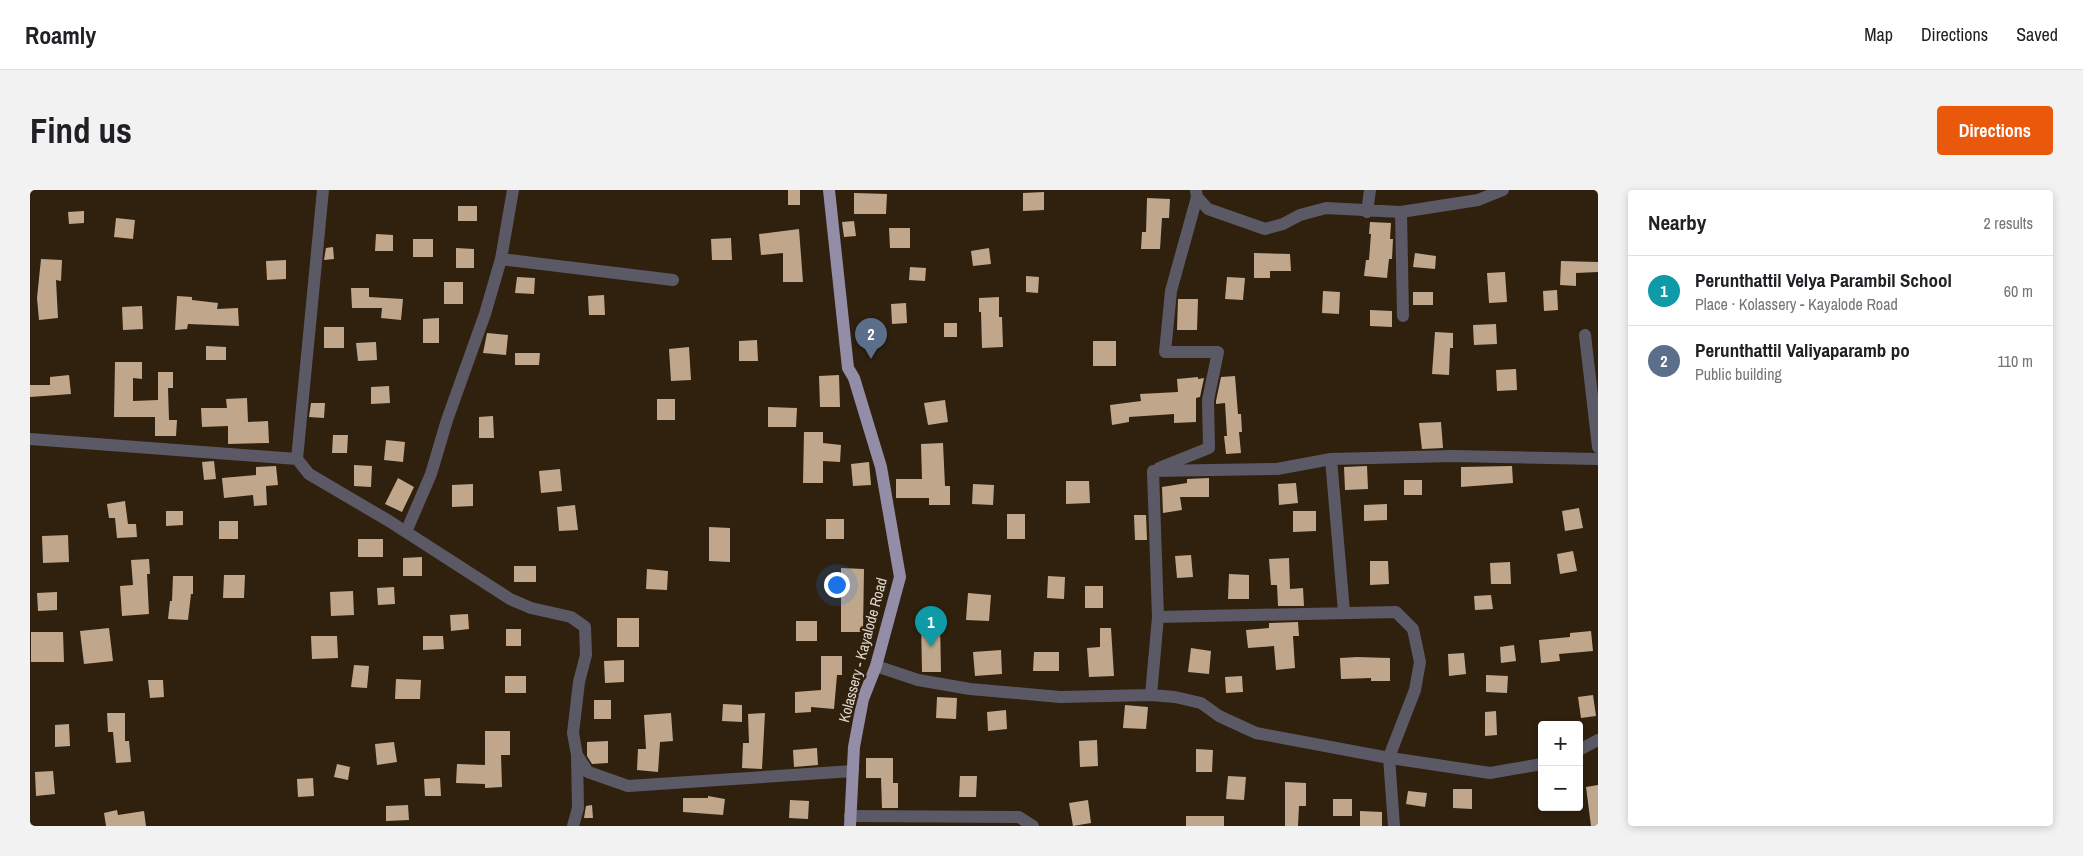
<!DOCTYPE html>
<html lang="en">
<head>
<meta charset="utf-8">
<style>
  :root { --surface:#fff; --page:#f2f2f2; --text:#202124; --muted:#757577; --line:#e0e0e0; --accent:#ea580c }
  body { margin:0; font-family:"Archivo Narrow",sans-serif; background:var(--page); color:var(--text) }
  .controls { position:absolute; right:15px; bottom:15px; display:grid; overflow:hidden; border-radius:5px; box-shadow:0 2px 8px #0003 }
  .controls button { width:45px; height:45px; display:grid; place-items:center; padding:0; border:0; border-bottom:1px solid var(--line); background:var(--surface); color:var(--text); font:25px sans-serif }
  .you { position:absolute; left:806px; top:394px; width:18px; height:18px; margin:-12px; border:4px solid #fff; border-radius:50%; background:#1a73e8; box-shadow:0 0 0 8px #1a73e833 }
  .badge { display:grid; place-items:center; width:32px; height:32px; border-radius:50%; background:var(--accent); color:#fff; font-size:16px; font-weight:700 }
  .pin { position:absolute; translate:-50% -41px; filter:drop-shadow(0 1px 2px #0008) }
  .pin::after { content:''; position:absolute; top:26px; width:18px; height:15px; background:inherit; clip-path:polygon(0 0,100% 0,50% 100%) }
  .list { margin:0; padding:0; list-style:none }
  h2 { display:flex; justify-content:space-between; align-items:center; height:65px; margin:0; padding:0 20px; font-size:21px }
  h2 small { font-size:16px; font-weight:400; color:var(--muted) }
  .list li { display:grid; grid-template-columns:32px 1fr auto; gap:15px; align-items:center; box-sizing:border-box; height:70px; padding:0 20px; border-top:1px solid var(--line) }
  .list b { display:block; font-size:19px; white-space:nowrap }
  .list p { margin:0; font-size:16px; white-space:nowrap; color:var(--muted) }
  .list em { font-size:16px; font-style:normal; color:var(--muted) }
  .map { position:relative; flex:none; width:1568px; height:636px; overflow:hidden; border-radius:5px }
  header { display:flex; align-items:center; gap:30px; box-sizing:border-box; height:70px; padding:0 25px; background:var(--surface); border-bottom:1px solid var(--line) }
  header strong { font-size:24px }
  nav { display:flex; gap:28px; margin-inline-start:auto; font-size:18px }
  .intro { display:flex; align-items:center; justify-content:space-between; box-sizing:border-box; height:120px; padding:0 30px }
  h1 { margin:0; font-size:35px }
  .button { padding:12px 22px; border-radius:5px; background:var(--accent); color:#fff; font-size:18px; font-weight:700 }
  main { display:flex; gap:30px; padding:0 30px }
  aside { flex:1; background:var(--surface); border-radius:5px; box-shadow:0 2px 8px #0003 }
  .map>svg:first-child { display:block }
  .building { fill:#c0a78c }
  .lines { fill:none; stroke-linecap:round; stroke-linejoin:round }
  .minor { stroke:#5c5966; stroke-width:12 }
  .major { stroke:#948da8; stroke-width:12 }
  .labels { text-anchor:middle; stroke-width:5; stroke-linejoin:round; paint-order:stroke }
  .street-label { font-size:15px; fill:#e0d6cb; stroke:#2f210e }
</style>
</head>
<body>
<header>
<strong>Roamly</strong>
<nav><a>Map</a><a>Directions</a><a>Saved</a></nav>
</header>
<div class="intro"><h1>Find us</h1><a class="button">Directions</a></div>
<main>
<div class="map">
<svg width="1568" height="636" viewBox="0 0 1568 636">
  <rect width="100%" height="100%" fill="#2f210e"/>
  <path class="building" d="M758,0h12v15h-12z
    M1014,2v18l-21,1v-18z
    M824,3l33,1 -1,20h-32z
    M1117,8l23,1 -1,19h-7l-2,31h-19l1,-17h4z
    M428,16h19v15h-19z
    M54,21v12l-15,1 -1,-12z
    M86,28l19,2 -2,19 -19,-2z
    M824,31l2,15 -12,1 -2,-15z
    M1340,32l21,1 -1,16h3l-1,20h-3l-2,19 -23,-2 2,-16h3l2,-26h-2z
    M859,38h21v20h-20z
    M769,39l4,53h-20v-29l-22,2 -2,-21z
    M346,44l17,1v16h-18z
    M701,48l1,22h-20l-1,-21z
    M383,49h20v18h-20z
    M303,57l1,12 -10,1 2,-12z
    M426,58l18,1v19h-18z
    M959,58l2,16 -18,2 -2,-15z
    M1224,63l36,1 1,17h-21v7h-16z
    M1385,63l21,3 -1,13 -22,-2z
    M11,69l21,1 -1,21 -5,-1 2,38 -19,2 -2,-22z
    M256,70v19l-19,1 -1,-19z
    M1531,71l37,1v10l-22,1v13l-16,-1z
    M880,77l16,1 -1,13 -16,-1z
    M1475,82l2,30 -18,1 -2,-30z
    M996,86l13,1 -1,16 -12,-1z
    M487,87l18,1 -1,16 -19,-1z
    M1197,87l18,1 -2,22 -18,-1z
    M414,92h19v22h-19z
    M321,98h18v9l34,2 -2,21 -20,-2 1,-10h-30z
    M1527,100l1,20 -14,1 -1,-20z
    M1293,101l17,1 -1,22 -17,-1z
    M1383,102h20v13h-20z
    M574,105l1,20h-16l-1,-19z
    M147,106l15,1v3l26,3 -1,6 21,-1 1,18 -51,-2 -1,5 -12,1z
    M969,107v20h3l1,30 -21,1 -1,-36h-2v-14z
    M1148,109h20l-1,31h-20z
    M876,113l1,20 -15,1 -1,-20z
    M112,116l1,23 -20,1 -1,-23z
    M1340,120l22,1v16l-22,-1z
    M409,128v25h-16v-24z
    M914,133h13v14h-13z
    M1466,134l1,20 -23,1 -1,-20z
    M294,137h20v21h-20z
    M1405,142l18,1v15h-3l-1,27 -17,-1z
    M457,143l21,2 -2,20 -23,-2z
    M727,150l1,21h-19v-20z
    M1063,151h23v25h-23z
    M346,152l1,18 -19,1 -2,-18z
    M176,156l20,1v13h-20z
    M659,157l2,33 -20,1 -2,-32z
    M485,163h25l-1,12h-24z
    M85,172h27v17l-9,-1v23l25,-1v-28h15v16h-5l1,32h8l-1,16h-21v-19h-41z
    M1486,179l1,21 -20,1 -1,-21z
    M39,185l2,19 -41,3v-12h20v-8z
    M809,185l1,32h-20l-1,-31z
    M1205,186l3,38h3l1,18h-3l2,21 -15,1 -2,-18h3l-2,-33 -9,1v-3l5,-24z
    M1168,187v2l6,-1 -4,19 -4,1v24l-22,1v-9l-45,3v5l-17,3 -2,-20 31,-4 -1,-7 38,-2 -1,-13z
    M359,196l1,17 -19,1v-17z
    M217,208l1,24 20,-1 1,22 -41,1v-18l-26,1 -1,-19h26l-1,-9z
    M627,209h18v21h-18z
    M915,210l3,22 -20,3 -4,-22z
    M281,213h14l-1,15 -15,-1z
    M738,217l29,1 -1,19h-28z
    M463,226l1,22h-15v-21z
    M1411,232l2,26 -21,1 -3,-26z
    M774,242h19v11l18,2 -1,17 -17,-1v22h-20z
    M303,245h15l-1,18h-15z
    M356,250l19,2 -2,20 -19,-2z
    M913,253l2,43h5v19h-21v-7h-33v-19h26l-1,-35z
    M184,271l2,18 -12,1 -2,-18z
    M839,272l2,23 -18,1 -2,-22z
    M324,275l18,1 -1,21 -17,-1z
    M246,276l2,19 -12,1 1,19 -13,1 -1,-11 -29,3 -2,-20 34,-3v-8z
    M1337,276l1,23 -23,1 -1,-23z
    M1482,276l1,17 -52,4v-20z
    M530,279l2,22 -21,2 -2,-22z
    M368,288l16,9 -12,25 -17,-8z
    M1179,288v19h-29l2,13 -19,3 -1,-26 25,-4v-4z
    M1374,290h18v15h-18z
    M1036,291h23l1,22 -24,1z
    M1266,293l2,20 -19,2 -1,-21z
    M443,294v22l-21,1v-22z
    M943,294l21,1 -1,20 -21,-1z
    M95,311l3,23h8l1,13 -20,1 -2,-20h-6l-2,-14z
    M1357,314v16l-23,1v-16z
    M545,315l3,25 -19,1 -2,-24z
    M1549,318l4,20 -18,3 -3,-20z
    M136,321h17v14l-17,1z
    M1263,321h23v20l-23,1z
    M977,324h18v25h-18z
    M1104,325h12l1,25h-12z
    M796,329h18v20h-18z
    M189,331h19v18h-19z
    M679,337l21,1v34l-21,-1z
    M38,345l1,27 -26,1 -1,-27z
    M328,349h25v18h-25z
    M1543,361l4,20 -17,3 -3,-20z
    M1161,365l2,22 -16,1 -2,-22z
    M392,367v19h-19v-18z
    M1259,368l1,31 13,-1 1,18h-26l-1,-21h-6l-2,-26z
    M119,369l1,15h-3l2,40 -27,2 -2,-30 13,-1 -2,-25z
    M1340,371h18l1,23 -19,1z
    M1480,372l1,22h-20l-1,-21z
    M484,376h22v16h-22z
    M811,378l23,1 -1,63h-22z
    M617,379l21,2 -1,19 -21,-1z
    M1199,384l20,1v24h-21z
    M194,385h21l-1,23h-21z
    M143,386h20v18h-2l-3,26 -20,-1 2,-18h2z
    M1018,386l17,1 -1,22 -17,-1z
    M1055,396h18v22h-18z
    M364,397l1,17 -17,1 -1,-17z
    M323,401l1,24 -23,1 -1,-24z
    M27,402v18l-19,1 -1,-18z
    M938,403l23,2 -2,26 -23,-1z
    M1461,405l2,14 -18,1 -1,-14z
    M438,424l1,15 -18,2 -1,-16z
    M587,428h22v29h-22z
    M766,431h21v20h-21z
    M910,431l1,51h-19l-1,-50z
    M1268,432l1,14h-6l2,32 -19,2 -2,-24 -26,2 -2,-18 23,-2v-5z
    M79,438l4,33 -29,3 -4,-33z
    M1070,438h11l3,48 -25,1 -2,-29 13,-1z
    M476,439h15v17h-15z
    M1561,441l2,20 -34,3 1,7 -19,2 -2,-23 31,-3v-4z
    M1,442h32l1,30h-33z
    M281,446h26l1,22 -26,1z
    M393,446h20l1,13 -21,1z
    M1484,455l2,16 -15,2 -1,-16z
    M1161,458l20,3 -2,23 -21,-2z
    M971,460l1,24 -27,2 -2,-24z
    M1004,462h25v19h-26z
    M1434,463l2,21 -17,2 -1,-22z
    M791,466h21v19h-5l-3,34 -23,-2v5l-16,1v-21l26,-2z
    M1327,467l33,1v23h-19v-3l-30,1 -1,-21z
    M594,470v22l-19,1 -1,-22z
    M324,475l15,1 -2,22 -16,-1z
    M1456,485l22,1 -1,17 -21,-1z
    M475,486h21v17h-21z
    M1212,486l1,16 -17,1 -1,-16z
    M366,489l25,1 -1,19h-25z
    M118,490h15l1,17 -14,1z
    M1563,505l3,21 -15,2 -3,-21z
    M907,507l20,1 -1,21 -20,-1z
    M564,510h17v19h-17z
    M693,514l19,1v17l-20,-1z
    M1095,515l23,2 -2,22 -23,-1z
    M976,520l1,19 -19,2 -1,-19z
    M1466,521l1,24 -12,1v-24z
    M77,523h18v28h4l2,21 -15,1 -3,-31h-5z
    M641,523l2,28 -13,1 -2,30 -21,-2 1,-21h8l-2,-34z
    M735,523l-3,56 -20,-1 1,-25h6l-1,-29z
    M39,534l1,22 -15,1v-22z
    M455,541h25v24h-9l1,32 -17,1v-4l-29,-1 1,-19 28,1z
    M1067,550l1,26 -18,1 -1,-26z
    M578,551v22l-16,1 -5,-8v-14z
    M364,552l3,20 -20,3 -2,-21z
    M787,558l1,17 -24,2 -1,-17z
    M1166,559l17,1 -1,22h-16z
    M836,568h27v25h5v25h-16l-1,-30h-15z
    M307,574l13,3 -2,13 -14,-3z
    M23,581l2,23 -19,2 -1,-24z
    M930,586h17l-1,21h-17z
    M1198,586l18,1 -2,23 -18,-1z
    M283,588l1,18 -16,1 -1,-18z
    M410,588l1,18h-16l-1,-17z
    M1255,592l21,1v23h-7l-1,20h-13z
    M1568,595v41h-7l-5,-39z
    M1423,599h19v20l-19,-1z
    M1378,601l19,2 -2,14 -19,-3z
    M678,606l17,3 -2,16 -40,-3v-14h25z
    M1303,609h19v17h-19z
    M760,610l19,1 -1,18 -19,-1z
    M1058,610l3,23 -18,3 -4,-23z
    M378,615l1,15 -23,1v-15z
    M562,615l1,13h-9l2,-12z
    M87,620l1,5 26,-4 2,15h-40l-2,-13z
    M1330,621l22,1v14h-22z
    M1156,626h38v10h-38z"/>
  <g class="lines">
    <path class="minor" d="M1166,1l1,6 11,12 57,20 18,-5 17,-9 26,-7 75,4 77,-12 25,-10
      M1337,22l3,-22
      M1371,22l2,104
      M471,69l172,21
      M1555,145l13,112
      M0,249l267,20 12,15 80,47 121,78 21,9 40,9 14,10 1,28 -7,27 -6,51 4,22 1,53 -5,18
      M267,269l26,-269
      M1301,269l13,153
      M1129,278l50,-20 -1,-48 10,-48h-53l6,-61 26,-94
      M376,342l25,-58 16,-54 38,-106 16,-55 12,-69
      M1128,427l238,-5 17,17 7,33 -5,28 -26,67 5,69
      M846,476l42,14 52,9 90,8 91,-2 24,2 26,6 18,13 37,17 128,24 106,16 52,-9
      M1121,505l7,-78 -5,-146 124,-2 54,-10 122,-3 145,3
      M1549,560l19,-10
      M547,565l11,17 40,14 225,-15
      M820,626l169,1 14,9"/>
    <path class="major" d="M799,0l19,178 6,10 27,89 19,110 -24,89 -13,33 -9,48 -4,79"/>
  </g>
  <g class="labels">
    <g class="street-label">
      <text transform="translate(833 460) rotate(-75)" y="5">Kolassery - Kayalode Road</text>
    </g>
  </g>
</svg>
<div class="controls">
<button>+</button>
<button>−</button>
</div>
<div class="you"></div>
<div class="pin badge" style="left:901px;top:457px;background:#0f9aa8">1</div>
<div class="pin badge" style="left:841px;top:169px;background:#5c6f8a">2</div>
</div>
<aside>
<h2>Nearby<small>2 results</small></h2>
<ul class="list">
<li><span class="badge" style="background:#0f9aa8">1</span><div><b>Perunthattil Velya Parambil School</b><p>Place · Kolassery - Kayalode Road</p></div><em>60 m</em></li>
<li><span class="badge" style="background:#5c6f8a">2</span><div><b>Perunthattil Valiyaparamb po</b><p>Public building</p></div><em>110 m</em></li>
</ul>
</aside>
</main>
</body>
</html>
